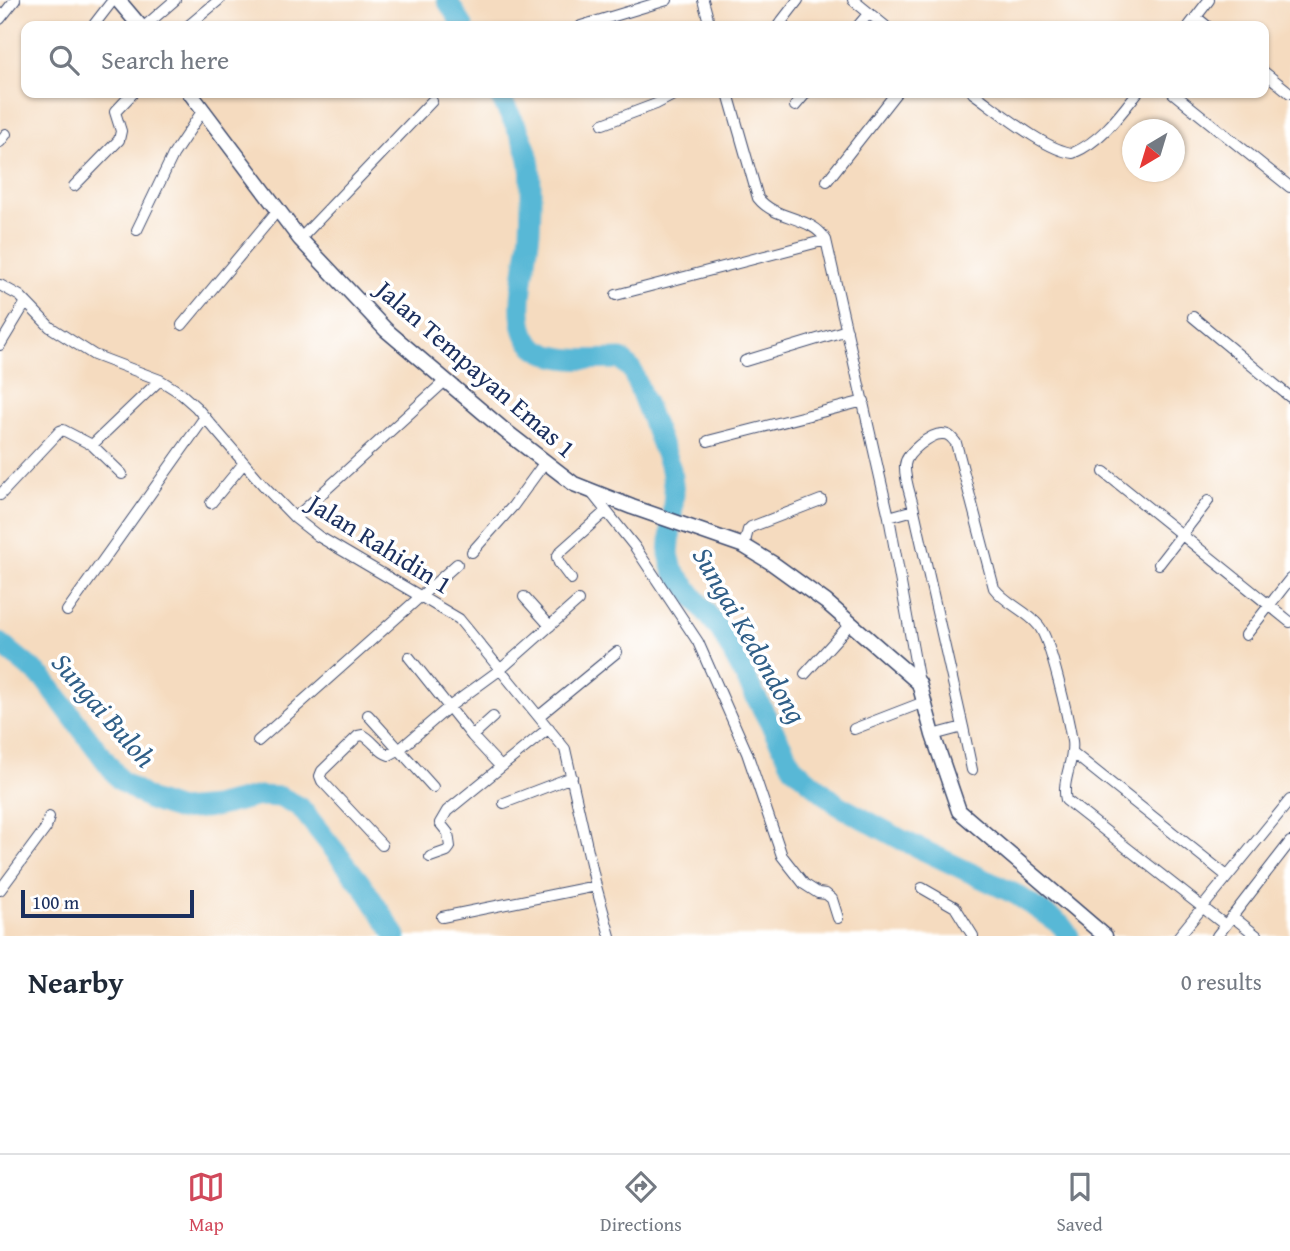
<!DOCTYPE html>
<html lang="en">
<head>
<meta charset="utf-8">
<style>
  :root { --surface:#fff; --page:#f2f2f3; --text:#1f2937; --muted:#747a83; --line:#e0e1e3; --accent:#d1495b }
  body { margin:0; font-family:"Gentium Book Plus",serif; background:var(--page); color:var(--text) }
  .compass { position:absolute; left:1122px; top:119px; width:63px; height:63px; border-radius:50%; background:var(--surface); box-shadow:0 2px 5px #0004; rotate:218deg }
  .scale { position:absolute; left:21px; bottom:18px; width:173px; box-sizing:border-box; padding-left:7px; border:4px solid #1b2f5e; border-top:0; font-size:19px; line-height:24px; white-space:nowrap; color:#1b2f5e; -webkit-text-stroke:5px #fff; paint-order:stroke }
  .list { margin:0; padding:0; list-style:none }
  h2 { display:flex; justify-content:space-between; align-items:center; height:91px; margin:0; padding:0 28px; font-size:30px }
  h2 small { font-size:23px; font-weight:400; color:var(--muted) }
  .icon { flex:none; width:38px; height:38px; fill:none; stroke:currentColor; stroke-width:2; stroke-linecap:round; stroke-linejoin:round }
  .map { position:relative; flex:none; width:1290px; height:936px; overflow:hidden }
  .search { position:absolute; background:var(--surface); box-shadow:0 2px 5px #0004; left:21px; right:21px; top:21px; height:77px; display:flex; align-items:center; gap:18px; box-sizing:border-box; padding:0 24px; border-radius:14px; color:var(--muted); font-size:26px }
  .sheet { height:217px; background:var(--surface) }
  nav { display:flex; justify-content:space-around; align-items:center; box-sizing:border-box; height:98px; border-top:2px solid var(--line); background:var(--surface); font-size:19px; color:var(--muted) }
  nav a { display:grid; justify-items:center; gap:4px }
  nav .on { color:var(--accent) }
  .map>svg:first-child { display:block }
  .lines { fill:none; stroke-linecap:round; stroke-linejoin:round }
  .river { stroke:#58b8d6; stroke-width:21 }
  .street-casing { stroke:#3c496d; stroke-width:12 }
  .secondary-casing { stroke:#3c496d; stroke-width:17 }
  .street { stroke:#fff; stroke-width:10 }
  .secondary { stroke:#fff; stroke-width:14 }
  .labels { text-anchor:middle; stroke-width:7; stroke-linejoin:round; paint-order:stroke }
  .street-label { font-size:26px; fill:#1b2f5e; stroke:#fff }
  .water-label { font-size:28px; font-style:italic; fill:#305f88; stroke:#fff }
</style>
</head>
<body>
<div class="map">
<svg width="1290" height="936" viewBox="0 0 1290 936">
  <rect width="100%" height="100%" fill="#fff"/>
  <filter id="ink" filterUnits="userSpaceOnUse"><feTurbulence type="fractalNoise" baseFrequency=".0143" numOctaves="2"/><feDisplacementMap in="SourceGraphic" scale="14" xChannelSelector="R" yChannelSelector="G"/><feConvolveMatrix kernelMatrix="1 2 1 2 8 2 1 2 1" color-interpolation-filters="sRGB"/></filter>
  <filter id="wash" filterUnits="userSpaceOnUse"><feTurbulence type="fractalNoise" baseFrequency=".00686" numOctaves="4" result="noise"/><feDisplacementMap in="SourceGraphic" scale="28" xChannelSelector="R" yChannelSelector="G"/><feGaussianBlur stdDeviation="1.57" result="paint"/><feColorMatrix in="noise" values="0 0 0 0 0 0 0 0 0 0 0 0 0 0 0 0 0 1.4 0 .05"/><feComposite in="paint" operator="in"/></filter>
  <g filter="url(#wash)">
    <rect width="100%" height="100%" fill="#f5dbbf"/>
    <g class="lines">
      <path class="river" d="M447,0l16,26
        M498,93c12,23 29,47 32,73 2,21 1,44 0,65 -2,29 -19,86 -1,110 19,24 66,18 92,18l11,11 39,99 3,24 -5,61 4,16 48,61 72,136 45,38 64,35 115,55 44,30 8,11
        M0,643l44,36 76,101 30,20 29,10 35,-3 45,-11 22,1 19,10 63,79 33,50"/>
    </g>
  </g>
  <g filter="url(#ink)">
    <g class="lines">
      <defs>
        <path id="street" d="M703,0l7,26
          M853,0l32,26
          M1196,17l11,9
          M0,19l15,-19
          M93,26l20,-26
          M145,26l30,-26
          M188,26l31,-26
          M581,26l86,-26
          M778,26l20,-26
          M858,26l11,-13
          M1189,26l20,-26
          M1264,72l26,21
          M728,93l30,105c18,23 53,17 68,42l63,277 30,166
          M973,93c23,16 73,58 100,60 28,-12 46,-37 64,-60
          M1173,93l117,94
          M795,106l11,-13
          M603,124l53,-20 21,-11
          M0,142l6,-8
          M827,181l69,-88
          M74,186l45,-46 2,-9 -6,-19 18,-19
          M137,230l36,-75 30,-45
          M300,239l132,-138
          M0,285l20,11 30,31 44,28 66,25 19,12 17,15 68,79 31,32 23,18 141,83 106,130 31,137 14,50
          M616,295l210,-55
          M1193,317l97,80
          M182,325l96,-115
          M0,345l26,-43
          M745,361l102,-31
          M708,441l156,-40
          M92,445l30,29
          M1104,472l186,150
          M591,492l44,55 63,95 49,111 35,103 22,28 14,9 8,1 6,5 6,19
          M0,495l60,-64 3,-1 29,15 68,-65
          M211,503l33,-40
          M914,510l49,217 -30,8
          M889,517l25,-7c-3,-14 -10,-31 -9,-45 1,-12 26,-32 38,-31 6,0 9,4 13,9l38,145c12,16 32,22 45,38 12,15 29,92 33,115 3,19 -11,40 -6,59l159,125
          M295,518l150,-137
          M744,546l4,-16 3,-3 70,-27
          M472,552l41,-46 32,-44
          M1159,564l49,-63
          M571,579l-12,-16 -2,-6 3,-5 45,-40
          M524,597l26,29
          M67,611l138,-194
          M1246,635l44,-56
          M409,657l63,79 28,30
          M805,674l46,-51
          M368,715l65,72
          M539,716l78,-64
          M963,727l9,43
          M854,729l70,-27
          M472,736l21,-19
          M258,741l199,-177
          M1073,753l154,123
          M504,803l68,-26
          M382,845l-60,-64 -2,-5 2,-5 36,-35 5,-1c10,5 15,17 26,20l11,-6 49,-42 52,-38 77,-68
          M430,857l17,-6 3,-4 -2,-14 -8,-10 7,-12 102,-83
          M922,888l33,19 18,29
          M0,890l46,-62 3,-11
          M1232,916l25,20
          M442,917l154,-31
          M1179,936l111,-136
          M1217,936l73,-94"/>
        <path id="secondary" d="M118,0l22,26
          M190,93l110,146 86,91 118,100 70,54 58,23 112,39 28,17 54,39 93,81 14,52 26,76 146,125"/>
      </defs>
      <use href="#street" class="street-casing"/>
      <use href="#secondary" class="secondary-casing"/>
      <use href="#street" class="street"/>
      <use href="#secondary" class="secondary"/>
    </g>
  </g>
  <g class="labels">
    <g class="street-label">
      <text transform="translate(476 369) rotate(41)" y="9">Jalan Tempayan Emas 1</text>
      <text transform="translate(380 544) rotate(32)" y="9">Jalan Rahidin 1</text>
    </g>
    <g class="water-label">
      <text transform="translate(750 635) rotate(60)" y="10">Sungai Kedondong</text>
      <text transform="translate(104 710) rotate(49)" y="10">Sungai Buloh</text>
    </g>
  </g>
</svg>
<svg class="compass" viewBox="-18 -18 36 36"><path d="M0-13l5 13h-10z" fill="#e53935"/><path d="M0 13l5-13h-10z" fill="#747a83"/></svg>
<div class="scale">100 m</div>
<div class="search"><svg class="icon" aria-label="search" viewBox="0 0 24 24"><circle cx="10" cy="10" r="6"/><path d="M15 15l6 6"/></svg>Search here</div>
</div>
<section class="sheet">
<h2>Nearby<small>0 results</small></h2>
<ul class="list">
</ul>
</section>
<nav>
<a class="on"><svg class="icon" aria-label="map" viewBox="0 0 24 24"><path d="M3 6l6-2 6 2 6-2v14l-6 2-6-2-6 2zM9 4v14M15 6v14"/></svg>Map</a>
<a><svg class="icon" aria-label="directions" viewBox="0 0 24 24"><path d="M12 3l9 9-9 9-9-9zM9 14v-3h6M13 9l2 2-2 2"/></svg>Directions</a>
<a><svg class="icon" aria-label="saved" viewBox="0 0 24 24"><path d="M7 4h10v16l-5-4-5 4z"/></svg>Saved</a>
</nav>
</body>
</html>
